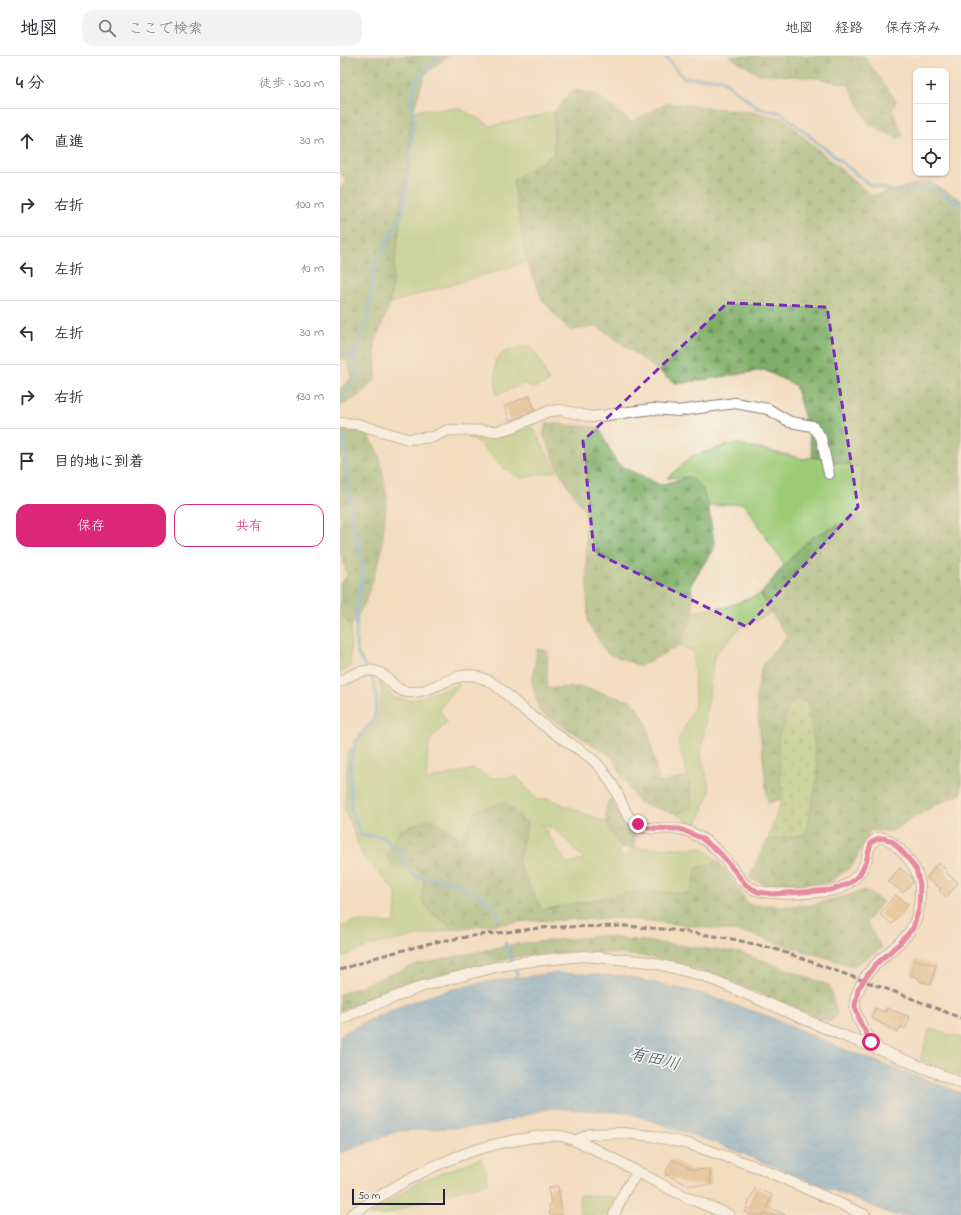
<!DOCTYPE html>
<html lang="ja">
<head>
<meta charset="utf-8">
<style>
  :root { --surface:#fff; --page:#f2f2f3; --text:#2b2b33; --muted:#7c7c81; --line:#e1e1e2; --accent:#db2777 }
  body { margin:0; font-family:"Indie Flower","Klee One",sans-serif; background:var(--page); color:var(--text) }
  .controls { position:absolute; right:12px; top:12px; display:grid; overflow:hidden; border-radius:8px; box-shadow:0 1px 3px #0004 }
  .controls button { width:36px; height:36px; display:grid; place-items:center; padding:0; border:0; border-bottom:1px solid var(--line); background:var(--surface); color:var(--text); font:20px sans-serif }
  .scale { position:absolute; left:12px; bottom:10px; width:93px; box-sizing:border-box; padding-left:4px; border:2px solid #22223b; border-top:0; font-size:11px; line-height:14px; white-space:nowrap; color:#22223b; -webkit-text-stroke:3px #f7f3e8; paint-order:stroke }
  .stop { position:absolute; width:12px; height:12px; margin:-9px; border:3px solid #db2777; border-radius:50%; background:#fff }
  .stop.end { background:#db2777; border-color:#fff; box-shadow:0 1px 4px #0008 }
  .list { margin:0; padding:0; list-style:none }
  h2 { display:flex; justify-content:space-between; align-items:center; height:52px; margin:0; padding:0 16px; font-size:17px }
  h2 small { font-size:13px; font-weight:400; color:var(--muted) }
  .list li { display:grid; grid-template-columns:26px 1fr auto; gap:12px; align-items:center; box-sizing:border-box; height:64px; padding:0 16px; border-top:1px solid var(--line) }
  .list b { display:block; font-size:15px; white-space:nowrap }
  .list em { font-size:13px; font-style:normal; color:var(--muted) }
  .actions { display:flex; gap:8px; padding:12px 16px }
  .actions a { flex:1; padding:9px 0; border:1px solid var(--accent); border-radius:12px; text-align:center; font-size:14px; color:var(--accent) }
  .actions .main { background:var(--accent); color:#fff }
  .icon { flex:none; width:22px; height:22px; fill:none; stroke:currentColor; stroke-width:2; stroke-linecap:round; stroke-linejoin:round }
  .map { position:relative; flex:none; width:621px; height:1159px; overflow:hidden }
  header { display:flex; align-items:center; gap:24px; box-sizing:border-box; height:56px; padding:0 20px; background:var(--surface); border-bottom:1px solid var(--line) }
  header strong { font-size:19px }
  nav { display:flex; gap:22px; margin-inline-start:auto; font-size:14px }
  .search { width:280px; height:36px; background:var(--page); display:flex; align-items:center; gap:10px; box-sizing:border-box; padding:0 14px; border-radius:12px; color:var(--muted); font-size:15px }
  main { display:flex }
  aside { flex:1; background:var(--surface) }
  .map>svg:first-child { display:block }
  .grass { fill:#9eca77; stroke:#607659; fill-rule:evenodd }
  .forest { fill:url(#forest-firs); stroke:#506852 }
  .cemetery { fill:url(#cemetery-stones); stroke:#607659 }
  .garden { fill:url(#garden-dots); stroke:#607659 }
  .water { fill:url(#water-waves); stroke:#3f6186 }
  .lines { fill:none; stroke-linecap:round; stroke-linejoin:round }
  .stream { stroke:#5ca0d0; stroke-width:3.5 }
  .building { fill:url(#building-hatch) }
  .street-casing { stroke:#8a807d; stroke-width:12 }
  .street { stroke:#fff; stroke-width:10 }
  .rail { stroke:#22223b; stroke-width:3; stroke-dasharray:6 3; stroke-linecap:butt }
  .route { stroke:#db2777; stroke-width:5 }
  .marked { fill:none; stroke:#7b2cbf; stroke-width:3; stroke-dasharray:8 5; stroke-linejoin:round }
  .labels { text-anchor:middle; stroke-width:3.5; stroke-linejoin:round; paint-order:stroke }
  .water-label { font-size:17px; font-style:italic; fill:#395477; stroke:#f7f3e8 }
</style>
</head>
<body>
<header>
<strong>地図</strong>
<div class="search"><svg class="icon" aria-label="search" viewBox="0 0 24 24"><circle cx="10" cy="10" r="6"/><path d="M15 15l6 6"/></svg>ここで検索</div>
<nav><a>地図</a><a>経路</a><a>保存済み</a></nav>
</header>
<main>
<aside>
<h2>4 分<small>徒歩 · 300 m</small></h2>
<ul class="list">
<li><svg class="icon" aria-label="ahead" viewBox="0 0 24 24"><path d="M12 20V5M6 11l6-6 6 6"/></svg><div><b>直進</b></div><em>30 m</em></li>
<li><svg class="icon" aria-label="right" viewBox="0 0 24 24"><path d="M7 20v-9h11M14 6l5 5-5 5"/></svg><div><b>右折</b></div><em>100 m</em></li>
<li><svg class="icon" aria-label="left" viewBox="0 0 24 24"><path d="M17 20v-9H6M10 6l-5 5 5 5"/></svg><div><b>左折</b></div><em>10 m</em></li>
<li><svg class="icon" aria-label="left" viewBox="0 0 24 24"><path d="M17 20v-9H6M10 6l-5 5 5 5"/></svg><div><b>左折</b></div><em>30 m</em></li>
<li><svg class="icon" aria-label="right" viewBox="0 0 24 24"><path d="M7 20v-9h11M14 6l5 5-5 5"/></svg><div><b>右折</b></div><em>130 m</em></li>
<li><svg class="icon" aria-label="arrive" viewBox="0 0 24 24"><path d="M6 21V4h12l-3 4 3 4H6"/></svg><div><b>目的地に到着</b></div></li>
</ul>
<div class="actions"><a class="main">保存</a><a>共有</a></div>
</aside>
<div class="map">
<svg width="621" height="1159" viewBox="0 0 621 1159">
  <defs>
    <pattern id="forest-firs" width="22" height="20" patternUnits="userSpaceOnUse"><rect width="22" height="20" fill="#7eae68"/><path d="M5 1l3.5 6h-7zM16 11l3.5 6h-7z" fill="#678d57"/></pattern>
    <pattern id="cemetery-stones" width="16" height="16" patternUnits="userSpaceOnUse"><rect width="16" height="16" fill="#9eca77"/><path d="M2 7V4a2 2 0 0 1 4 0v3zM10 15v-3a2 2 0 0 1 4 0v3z" fill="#88ad68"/></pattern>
    <pattern id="garden-dots" width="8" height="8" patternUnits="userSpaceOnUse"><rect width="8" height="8" fill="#9eca77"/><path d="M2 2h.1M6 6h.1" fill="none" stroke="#88ad68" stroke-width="1.8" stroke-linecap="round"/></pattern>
    <pattern id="water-waves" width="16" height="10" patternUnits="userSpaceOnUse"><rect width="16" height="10" fill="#5ca0d0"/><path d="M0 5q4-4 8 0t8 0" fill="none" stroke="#4c82aa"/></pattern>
    <pattern id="building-hatch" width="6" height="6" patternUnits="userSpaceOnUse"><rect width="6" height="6" fill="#dcab6b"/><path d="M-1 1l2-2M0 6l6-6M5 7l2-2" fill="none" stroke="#b28b59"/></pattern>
  </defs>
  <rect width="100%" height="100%" fill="#f7f3e8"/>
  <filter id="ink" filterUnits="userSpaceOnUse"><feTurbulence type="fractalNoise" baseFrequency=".025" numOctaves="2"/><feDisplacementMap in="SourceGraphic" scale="8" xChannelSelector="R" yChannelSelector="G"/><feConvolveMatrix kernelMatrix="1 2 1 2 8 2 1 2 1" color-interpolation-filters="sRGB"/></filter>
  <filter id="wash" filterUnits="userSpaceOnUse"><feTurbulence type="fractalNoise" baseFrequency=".012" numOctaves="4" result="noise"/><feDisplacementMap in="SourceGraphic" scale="16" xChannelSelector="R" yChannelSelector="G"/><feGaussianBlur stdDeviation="0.9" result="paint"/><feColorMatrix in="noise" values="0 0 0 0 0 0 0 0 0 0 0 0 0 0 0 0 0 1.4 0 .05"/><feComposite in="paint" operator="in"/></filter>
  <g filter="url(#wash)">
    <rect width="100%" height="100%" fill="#f3ddbf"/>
    <path class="grass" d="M119,52l32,18 63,-14v42l-40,26 13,82 -137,41 23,-191 4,-2z
      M190,289l11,17 8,20 -17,6 -7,-5 -29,12 -1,-35 11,-9z
      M192,371l25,44 -35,7 -19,-10 -25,-26 -11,-5 40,-1z
      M395,387l69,16 9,-2 48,10 4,46 -54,25 -27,27 -40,-62 -36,3 -6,-18 -13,-11 -22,1 25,-22z
      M421,538l10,19 -32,16 -25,27 -13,99 9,36 -14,36 -19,-13 16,-8 -5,-30 -10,-35 17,-36 -1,-54 -15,-5 14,-34 33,-5z
      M0,557l11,13 -1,41 -10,6z
      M39,625l15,17 18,2 48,-16 -21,25 8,13 -18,19 -3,39 48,-11 17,9 26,-1 21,24 9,-3 59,24 15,25 -2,6 5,4 10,-9h68l17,14 -22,6 -7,26 -49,-3 -99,19 -24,-47 9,-40 -50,-13 -15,29 -48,28 10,10 -2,24 9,11 22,17 -82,16 -31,13v-30l13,-6 42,1 1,-31 -33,-36 -18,-47 2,-56 31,-33 4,-26zM202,768l15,6 27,29 -18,4z
      M590,973l31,9v38l-41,-16z
      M141,1102l8,24 -65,18 -39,15h-16l47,-32z"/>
    <path class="forest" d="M0,0h108l-23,18 -12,38 -23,191 -15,40 1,36 -17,17 -19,10v-17l12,-12 -4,-16 -8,-3v-171l7,-4 -7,-11z
      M389,0h135l32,45 -4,9 11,25 -6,3 -28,-14 -21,-39 -31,-7 -59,-4z
      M233,34l24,5 34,27 36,-19 85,9 30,6 90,78 56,-15 33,19v594l-24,10 -45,27 -22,-1 -18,36 -22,16 -51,6 -31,-10 20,-38 37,-5 -27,-95 4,59 -14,4 -12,-106 6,-32 25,-29 -16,-23 -10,-19 23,-29 27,-27 54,-25 -4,-46 -48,-10 -6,-31 -12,-41 -31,-15 -88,14 -78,-58 -28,5 -27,-30 -16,-39 -14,-82 41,-26v-42z
      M207,367l52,5 18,36 43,21 29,-8 13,11 6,18 7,40 -24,38 2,28 -14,34 -39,20 -33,-13 -19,-30 -3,-111 -25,-39 -17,-39z
      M1,371l28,8 11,22 7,41 -6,57 -16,48 -14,23 -11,-13v-29l7,-9 -7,-26z
      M197,593l11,2 -1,37 35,-1 51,15 13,19 13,62 29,-7 5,30 -16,8 -39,-11 -27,-47 -71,-44 -8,-30z
      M270,742l25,38 -1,12 -13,-1c-12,-18 -21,-28 -11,-49z
      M165,746l22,21 -9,40 24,47 99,-19 49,3 7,-26 22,-6 30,43 59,1 58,-16 17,12 -17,20 16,26 -29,18 -111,-34 -120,-14 -93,3 -76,8 -22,-17 -9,-11 2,-24 -10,-10 -20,1 -7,-13 12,-24 32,-13 31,21 15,-29z
      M261,880l141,17 87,32 8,29 -7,8 -120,-49 -58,-16 -67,-6 -65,5 -94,22 -86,33v-17l75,-29 100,-21z"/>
    <path class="cemetery" d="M451,644l17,1 10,74 -13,60 -37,5 14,-41 -4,-59z"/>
    <path class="garden" d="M239,1139l36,2 -7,18h-28z"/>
    <path class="water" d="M213,917l71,3 76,17 68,23 65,29 128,48v122h-67l-175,-71 -90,-31 -78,-5 -65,18 -87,5 -59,22v-118c40,-22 86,-41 131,-50 27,-6 55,-8 82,-12z"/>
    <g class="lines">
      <path class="stream" d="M325,0l19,22 37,1 37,29 23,5 89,72 28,7 35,-5 28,19
        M0,295l14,6
        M0,345l2,-6 18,-17 -6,-21 13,-36 7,-55 30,-56 10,-88 -3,-21 8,-26 22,-19
        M0,378l5,8 7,84 12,39 -7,40 -1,38 2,11 15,26 4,18 -2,20 -19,23 -6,21 1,48 10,25 23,2 16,15 8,17 9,8 36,4 38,22 8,14
        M165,887l12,30 -1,9"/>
    </g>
    <g id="blocks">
      <path class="building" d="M189,340l6,14 -25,11 -6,-15z
        M598,807l9,7 -2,2 13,10 -11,15 -8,-6 2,-2 -14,-11z
        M560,812l12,10 1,4 -10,11 -15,-12z
        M555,839l13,10 -16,19 -12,-10z
        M575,904l21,5 -5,19 -12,-3v-3l-8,-3z
        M535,952l10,4 2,-4 23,9 -5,12 -4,-2 -3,5 -27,-14z
        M332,1103l21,11 17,-1 1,16h-23l-23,-11z
        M218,1130l4,29h-12l-1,-10h2l-3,-17z
        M415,1132l17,7 -5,12 19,8h-35l-6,-3z"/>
    </g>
  </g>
  <g filter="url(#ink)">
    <use href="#blocks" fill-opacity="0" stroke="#8a807d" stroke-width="1"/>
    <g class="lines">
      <defs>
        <path id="street" d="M0,367l17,1 51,15 25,-2 15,-7 50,1 15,-4 36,-16 12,-1 31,7 60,-8 26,2 57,-8 33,6 22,13 22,4 9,11 8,37
          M0,626c11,-8 30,-17 43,-7 9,7 13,16 26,17 23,2 44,-21 67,-16 4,2 10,3 13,5 13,7 25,21 36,30 12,9 25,19 38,28 12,8 27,16 37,28 4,6 10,12 13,19 8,12 11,31 25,39 12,6 29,2 42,4 6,1 16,6 21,9 14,8 24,21 33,33 4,4 7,11 12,14 16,13 62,8 82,6 17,-2 32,-14 38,-30 2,-5 2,-13 6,-18 10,-15 26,5 33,12 10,11 16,24 15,38 0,13 -2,25 -9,36 -9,15 -24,23 -36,36 -9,9 -21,28 -20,41 1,14 15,35 25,44l81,33
          M0,964l11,-6 72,-28 76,-20 24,-4 61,-6 66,6 54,14 135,58 38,15
          M235,1085l15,-7 32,-1 30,3 37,8 71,24 105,47
          M11,1159c53,-36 108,-67 172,-76 12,-2 25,-5 37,-3 9,1 19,7 28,10 29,14 57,30 86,45 18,9 37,16 55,24
          M274,1159l10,-23 14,-20"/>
      </defs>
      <use href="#street" class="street-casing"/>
      <use href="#street" class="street"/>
      <path class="rail" d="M0,914l37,-13 58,-15 44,-7 72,-8 74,-1 48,4 55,8 47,11 120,43 66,26"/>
    </g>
  </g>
  <g class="lines" filter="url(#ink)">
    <path class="route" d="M298,768l12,4 30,1 21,9 20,16 25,31 12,7 15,2 58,-4 19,-7 10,-9 6,-12 5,-19 6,-4 7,-1 9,4 15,16 8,11 4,16 -1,24 -6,19 -13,15 -26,23 -16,23 -3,17 5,16 11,20"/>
  </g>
  <path d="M0 0H621V1159H0ZM387,247l100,4 31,200 -111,120 -153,-75 -11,-111z" fill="#f3ddbf" fill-opacity=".55" fill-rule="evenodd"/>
  <path class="marked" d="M387,247l100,4 31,200 -111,120 -153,-75 -11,-111z"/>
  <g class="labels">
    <g class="water-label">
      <text transform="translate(315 1002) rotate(14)" y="6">有田川</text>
    </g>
  </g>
</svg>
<div class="controls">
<button>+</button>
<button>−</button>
<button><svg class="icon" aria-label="locate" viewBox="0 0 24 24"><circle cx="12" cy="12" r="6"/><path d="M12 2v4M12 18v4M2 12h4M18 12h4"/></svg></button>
</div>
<div class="scale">50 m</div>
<div class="stop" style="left:531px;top:986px"></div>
<div class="stop end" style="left:298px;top:768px"></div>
</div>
</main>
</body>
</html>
